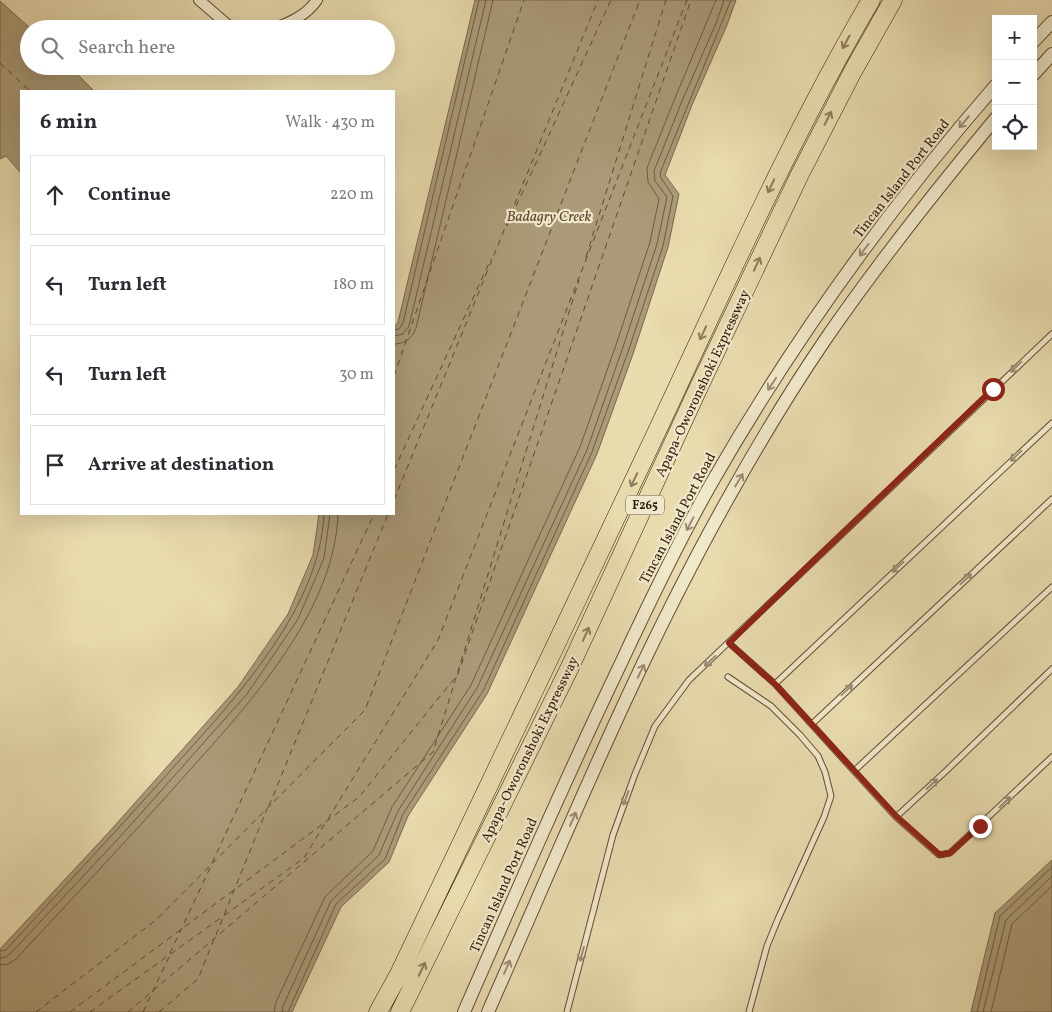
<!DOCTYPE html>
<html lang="en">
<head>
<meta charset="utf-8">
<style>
  :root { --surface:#fff; --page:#f2f2f3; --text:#2b2b33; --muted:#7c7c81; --line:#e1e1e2 }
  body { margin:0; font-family:Vollkorn,serif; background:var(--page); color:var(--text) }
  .controls { position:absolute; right:15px; top:15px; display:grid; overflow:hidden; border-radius:0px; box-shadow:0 5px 20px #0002 }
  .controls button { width:45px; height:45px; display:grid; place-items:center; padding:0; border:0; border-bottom:1px solid var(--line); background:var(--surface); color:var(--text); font:25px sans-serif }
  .stop { position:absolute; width:15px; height:15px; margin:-11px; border:4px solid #8f2418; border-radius:50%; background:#fff }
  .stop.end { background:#8f2418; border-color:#fff; box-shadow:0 1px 5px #0008 }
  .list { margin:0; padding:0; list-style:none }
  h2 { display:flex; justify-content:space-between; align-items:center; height:65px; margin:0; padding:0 20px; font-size:21px }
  h2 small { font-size:16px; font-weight:400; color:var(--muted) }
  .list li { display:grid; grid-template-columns:32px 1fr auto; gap:15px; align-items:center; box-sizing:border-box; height:80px; margin:0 10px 10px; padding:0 10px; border:1px solid var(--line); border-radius:0px }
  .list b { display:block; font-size:19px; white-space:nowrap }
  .list em { font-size:16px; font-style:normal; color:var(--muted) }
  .icon { flex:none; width:28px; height:28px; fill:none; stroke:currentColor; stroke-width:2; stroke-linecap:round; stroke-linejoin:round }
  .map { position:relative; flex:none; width:1052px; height:1012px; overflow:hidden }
  .search { position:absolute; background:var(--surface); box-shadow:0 5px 20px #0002; left:20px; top:20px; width:375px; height:55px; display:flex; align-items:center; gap:12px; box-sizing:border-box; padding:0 18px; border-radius:28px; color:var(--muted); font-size:19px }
  .panel { position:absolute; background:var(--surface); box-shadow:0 5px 20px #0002; left:20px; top:90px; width:375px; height:425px; border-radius:0px }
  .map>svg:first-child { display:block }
  .water { fill:#aa9a77; stroke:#7a674c }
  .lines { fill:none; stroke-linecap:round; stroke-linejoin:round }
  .shore { stroke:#6e5a42; stroke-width:1 }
  .ferry { stroke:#5c4731; stroke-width:1; stroke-dasharray:6 5; stroke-linecap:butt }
  .service-casing { stroke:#604b34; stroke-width:7 }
  .minor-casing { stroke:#604b34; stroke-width:12 }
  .tertiary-casing { stroke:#604b34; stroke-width:14 }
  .motorway-casing { stroke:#321b0c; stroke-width:19 }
  .service { stroke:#f0e8ca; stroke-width:5 }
  .minor { stroke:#f0e8ca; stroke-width:10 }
  .tertiary { stroke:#f0e8ca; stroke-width:12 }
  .motorway { stroke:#e8dbae; stroke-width:18 }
  .oneway { stroke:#8d7b5d }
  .oneway2 { stroke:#9a8c74 }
  .route { stroke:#8f2418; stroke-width:6 }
  .labels { text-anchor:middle; stroke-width:4.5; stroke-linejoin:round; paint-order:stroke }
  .shield { fill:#f0e8ca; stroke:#6b5845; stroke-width:1 }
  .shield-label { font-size:12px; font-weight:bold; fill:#321b0c }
  .street-label { font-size:14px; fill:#321b0c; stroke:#f0e8ca }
  .water-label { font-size:15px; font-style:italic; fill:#5c4731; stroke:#f0e8ca }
</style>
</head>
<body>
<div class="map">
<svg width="1052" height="1012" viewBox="0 0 1052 1012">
  <rect width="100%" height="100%" fill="#e8dbae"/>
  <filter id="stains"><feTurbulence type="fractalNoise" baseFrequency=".004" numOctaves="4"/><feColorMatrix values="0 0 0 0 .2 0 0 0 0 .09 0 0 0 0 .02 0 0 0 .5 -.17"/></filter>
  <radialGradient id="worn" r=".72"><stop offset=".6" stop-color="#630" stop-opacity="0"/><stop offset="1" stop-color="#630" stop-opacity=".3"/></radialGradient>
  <path class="water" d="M475,0h261l-9,25 -35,80 -27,70 14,19 -11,53 -34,104 -37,103 -110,240 -79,122 -19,46 -48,45 -49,105h-292v-63l110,-118 128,-144 50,-73 25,-59 6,-41h75v-186l4,-6z
    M0,1l31,28h-2v37h40l25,25h-73v82l-15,-17 -6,3z
    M1052,860v152h-81l24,-99z"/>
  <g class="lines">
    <path class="shore" d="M394,330l5,-1 4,-6 76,-323
      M394,336l9,-2 6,-8 77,-326
      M394,344c11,0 18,-6 22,-16l77,-328
      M0,951l6,-1c52,-57 105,-113 156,-170 63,-71 158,-166 162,-266
      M0,958l6,-1 4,-3 109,-116 128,-144 51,-75 26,-61 6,-44
      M0,965l8,-1 8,-5c52,-56 105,-112 156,-169 65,-73 163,-173 166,-276
      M274,1012l2,-10 49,-105 48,-46 19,-44 79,-122 109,-238 36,-102 34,-103 9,-43 -11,-17 -1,-14 28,-70 41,-98
      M282,1012l1,-6 48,-105 48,-46 19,-44 79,-123 110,-238 36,-103 34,-103 10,-47 -12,-16 -1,-10 28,-70 35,-80 7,-21
      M288,1012l48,-108 49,-45 18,-45 80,-123 109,-239 37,-103 34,-103 10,-50 -12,-18 -1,-5 71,-173
      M977,1012l23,-96 52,-49
      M983,1012l23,-92 46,-44
      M991,1012l21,-88 40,-38"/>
    <path class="ferry" d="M0,63l30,28
      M507,226l104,-226
      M586,257l80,-257
      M394,376l130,-376
      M394,470l97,-211
      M394,500l204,-500
      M269,806l119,-292
      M328,819l110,-179 249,-640
      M212,863l162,-349
      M216,935l51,-126
      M170,953l41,-87
      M36,1012l120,-92 209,-210 275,-710
      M70,1012l289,-215 99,-123 233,-674
      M90,1012l214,-154 22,-36
      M128,1012l305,-260 146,-472
      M143,1012l26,-55
      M159,1012l39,-33 16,-40"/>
    <defs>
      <path id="service" d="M729,643l46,41 79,87 198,-184
        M728,677l43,29 29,29 18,21 7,16 6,24 -7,21 -46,102 -11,27 -18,66
        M775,684l277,-261
        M812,724l240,-225
        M854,771l42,46 43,38 11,-2 102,-96
        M896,817l50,-46 106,-102
        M567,1012l46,-177 22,-61 20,-48 34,-46 363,-346"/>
      <path id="minor" d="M199,0l30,26 16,3
        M272,29c17,-6 34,-13 45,-29"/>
      <path id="tertiary" d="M1033,42l19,-20
        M1033,75l19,-21
        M464,1012c51,-117 102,-234 157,-349 28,-60 57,-121 90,-179 81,-142 178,-276 285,-399
        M488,1012c77,-174 148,-351 242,-517 29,-52 61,-105 95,-155 53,-77 111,-150 171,-222"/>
      <path id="motorway" d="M378,1012l21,-38c87,-182 173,-363 259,-545 68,-145 132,-291 213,-429
        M400,1012l170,-345 128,-278 102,-215 53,-103 40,-71"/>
    </defs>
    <use href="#service" class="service-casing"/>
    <use href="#minor" class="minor-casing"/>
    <use href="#tertiary" class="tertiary-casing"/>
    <use href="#motorway" class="motorway-casing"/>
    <use href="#service" class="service"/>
    <use href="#minor" class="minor"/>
    <use href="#tertiary" class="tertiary"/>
    <use href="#motorway" class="motorway"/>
  </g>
  <defs><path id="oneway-shaft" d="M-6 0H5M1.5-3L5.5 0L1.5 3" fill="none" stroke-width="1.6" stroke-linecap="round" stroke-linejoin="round" transform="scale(1.25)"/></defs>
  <g class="oneway">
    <use href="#oneway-shaft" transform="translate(846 42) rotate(119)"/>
    <use href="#oneway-shaft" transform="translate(828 118) rotate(-63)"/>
    <use href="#oneway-shaft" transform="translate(771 186) rotate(115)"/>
    <use href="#oneway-shaft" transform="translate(757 264) rotate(-65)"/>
    <use href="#oneway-shaft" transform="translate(703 333) rotate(115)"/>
    <use href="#oneway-shaft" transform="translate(634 480) rotate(115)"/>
    <use href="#oneway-shaft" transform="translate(586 634) rotate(-65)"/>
    <use href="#oneway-shaft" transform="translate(422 969) rotate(-64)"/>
  </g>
  <g class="oneway2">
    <use href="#oneway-shaft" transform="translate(964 122) rotate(130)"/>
    <use href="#oneway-shaft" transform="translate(864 250) rotate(127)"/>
    <use href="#oneway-shaft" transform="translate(1016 367) rotate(137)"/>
    <use href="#oneway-shaft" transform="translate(772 384) rotate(124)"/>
    <use href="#oneway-shaft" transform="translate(1016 456) rotate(137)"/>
    <use href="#oneway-shaft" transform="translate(739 480) rotate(-59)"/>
    <use href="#oneway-shaft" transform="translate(690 524) rotate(118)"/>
    <use href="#oneway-shaft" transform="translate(898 567) rotate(137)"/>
    <use href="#oneway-shaft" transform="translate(966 579) rotate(-43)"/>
    <use href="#oneway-shaft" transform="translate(710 661) rotate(137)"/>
    <use href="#oneway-shaft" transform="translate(641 671) rotate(-64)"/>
    <use href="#oneway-shaft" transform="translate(847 690) rotate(-43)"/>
    <use href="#oneway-shaft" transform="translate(932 784) rotate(-42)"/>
    <use href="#oneway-shaft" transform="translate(626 798) rotate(110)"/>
    <use href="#oneway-shaft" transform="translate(1005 802) rotate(-44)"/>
    <use href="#oneway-shaft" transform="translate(573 819) rotate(-66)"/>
    <use href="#oneway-shaft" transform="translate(582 954) rotate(105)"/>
    <use href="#oneway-shaft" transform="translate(507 967) rotate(-66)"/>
  </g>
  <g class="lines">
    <path class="route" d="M980,826l-30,27 -10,2 -44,-39 -121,-132 -46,-41 75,-73 189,-181"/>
  </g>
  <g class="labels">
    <rect class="shield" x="626" y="495.5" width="38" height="19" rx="4"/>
    <g class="shield-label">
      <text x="645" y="509">F265</text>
    </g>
    <g class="street-label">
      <text transform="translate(901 178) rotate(-52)" y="5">Tincan Island Port Road</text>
      <text transform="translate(702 383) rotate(-65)" y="5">Apapa-Oworonshoki Expressway</text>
      <text transform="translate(677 518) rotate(-62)" y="5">Tincan Island Port Road</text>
      <text transform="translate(529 749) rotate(-64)" y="5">Apapa-Oworonshoki Expressway</text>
      <text transform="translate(503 885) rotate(-66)" y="5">Tincan Island Port Road</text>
    </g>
    <g class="water-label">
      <text x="549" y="221">Badagry Creek</text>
    </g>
  </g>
  <rect width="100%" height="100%" filter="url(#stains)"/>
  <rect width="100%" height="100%" fill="url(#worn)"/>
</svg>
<div class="controls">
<button>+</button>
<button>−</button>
<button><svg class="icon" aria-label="locate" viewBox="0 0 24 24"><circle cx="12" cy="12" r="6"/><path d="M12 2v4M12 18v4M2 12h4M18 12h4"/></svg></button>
</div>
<div class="stop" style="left:993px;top:389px"></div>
<div class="stop end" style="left:980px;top:826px"></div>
<div class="search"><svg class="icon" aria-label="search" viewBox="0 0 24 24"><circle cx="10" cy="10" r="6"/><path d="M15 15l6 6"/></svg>Search here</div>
<section class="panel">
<h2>6 min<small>Walk · 430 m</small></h2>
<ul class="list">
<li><svg class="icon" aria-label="ahead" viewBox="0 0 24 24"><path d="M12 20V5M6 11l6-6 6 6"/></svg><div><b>Continue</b></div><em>220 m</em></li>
<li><svg class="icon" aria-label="left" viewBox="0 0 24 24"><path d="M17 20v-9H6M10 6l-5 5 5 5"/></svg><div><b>Turn left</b></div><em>180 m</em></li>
<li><svg class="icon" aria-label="left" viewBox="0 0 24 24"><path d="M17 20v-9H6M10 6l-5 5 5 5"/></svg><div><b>Turn left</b></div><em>30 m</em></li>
<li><svg class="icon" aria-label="arrive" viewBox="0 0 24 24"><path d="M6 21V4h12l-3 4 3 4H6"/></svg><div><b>Arrive at destination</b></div></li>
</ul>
</section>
</div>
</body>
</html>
